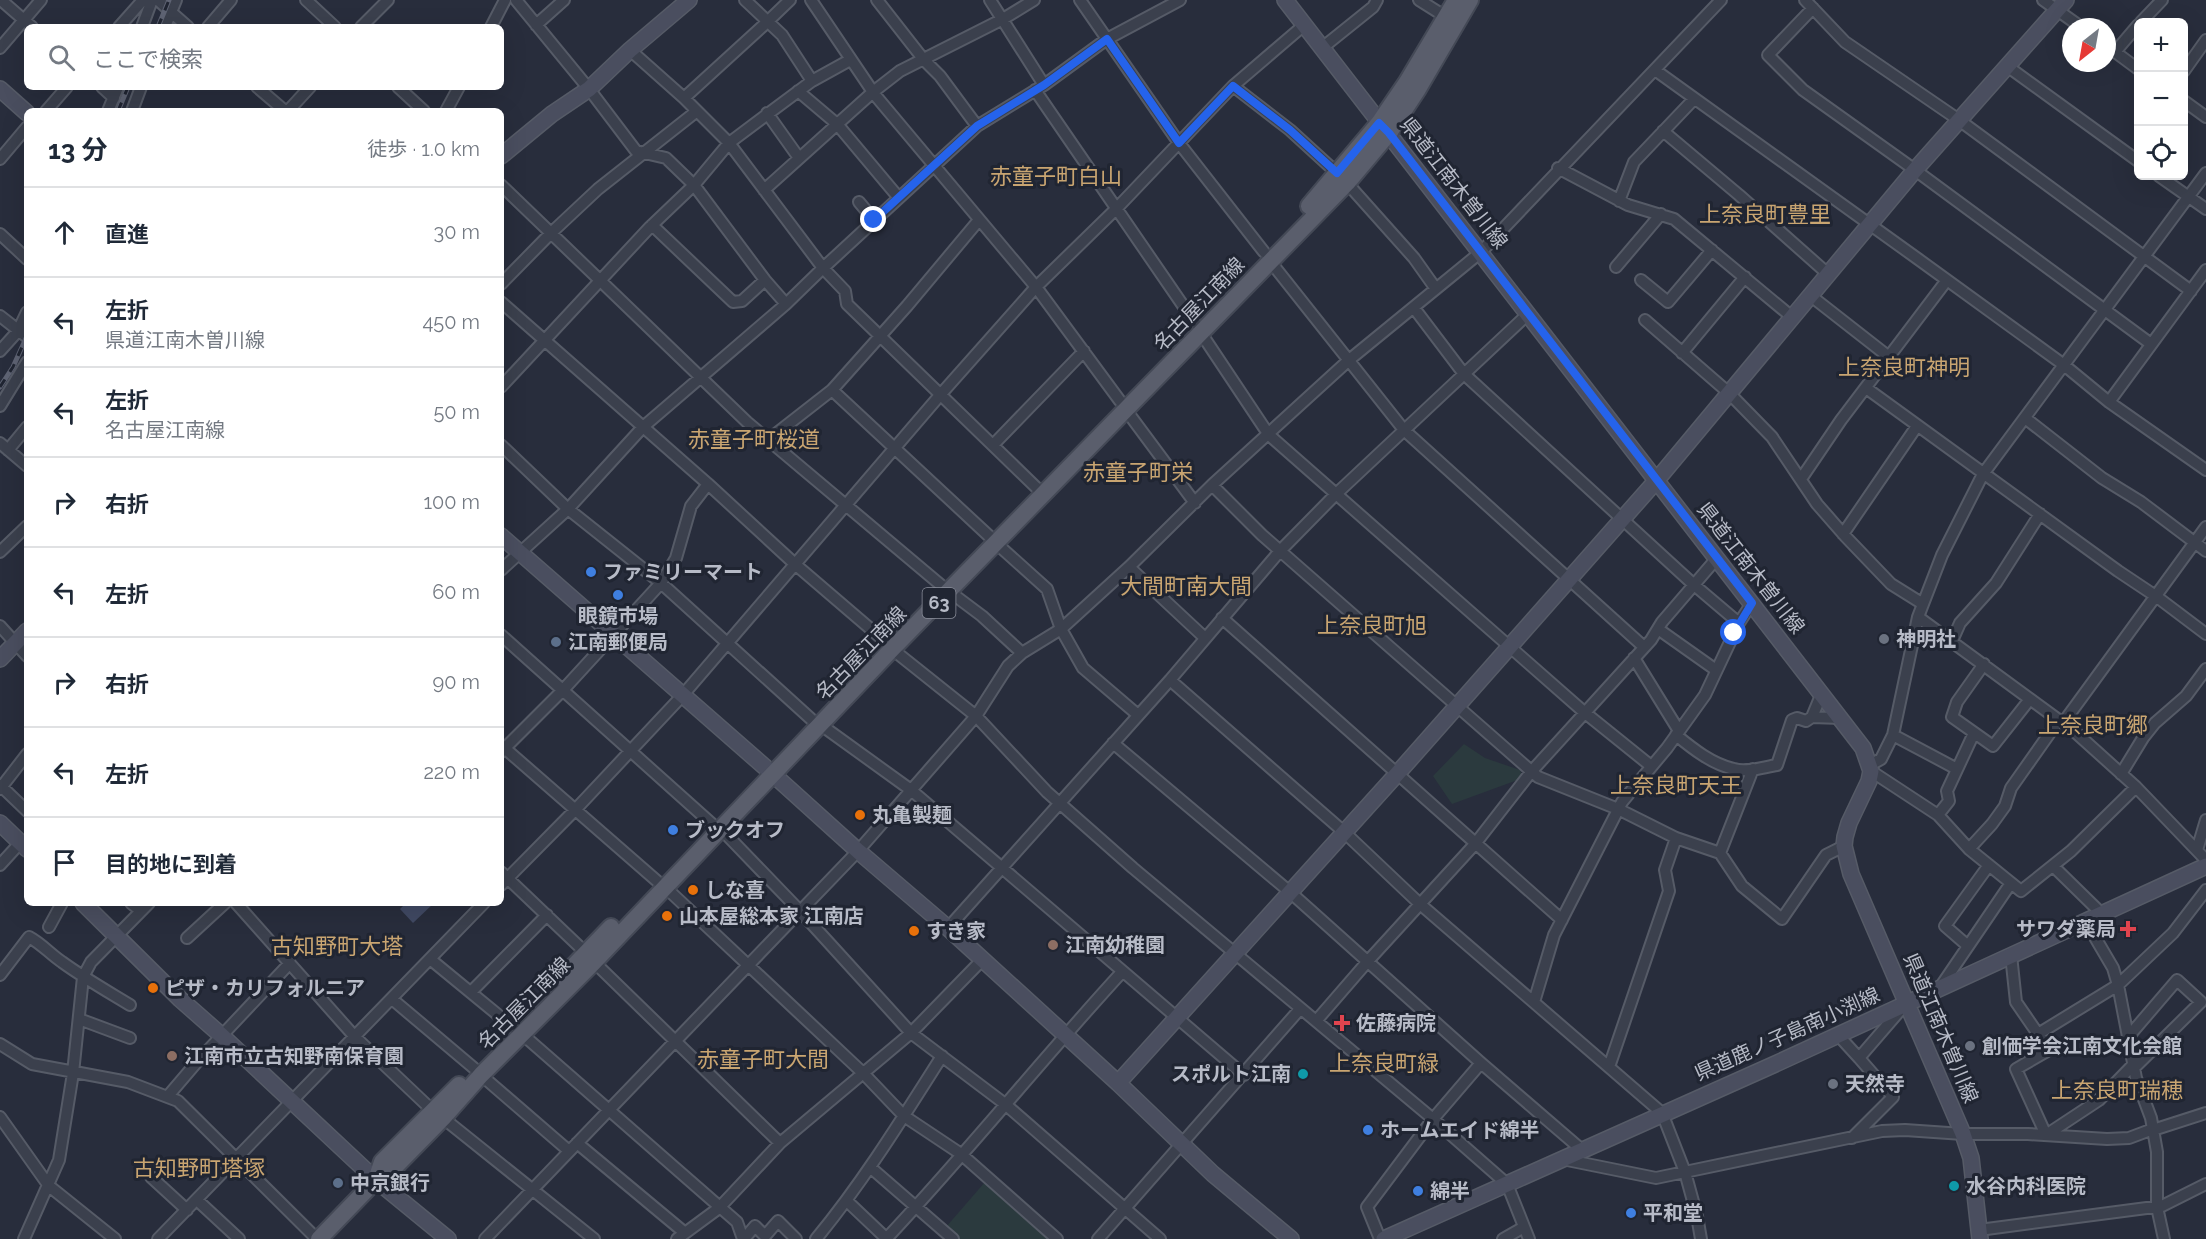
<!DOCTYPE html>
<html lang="ja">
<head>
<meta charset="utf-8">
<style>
  :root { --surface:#fff; --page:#f6f6f7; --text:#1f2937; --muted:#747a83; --line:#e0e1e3 }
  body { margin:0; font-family:Raleway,"Noto Sans JP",sans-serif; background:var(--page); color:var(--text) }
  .controls { position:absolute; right:18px; top:18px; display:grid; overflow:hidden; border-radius:9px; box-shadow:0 6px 24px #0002 }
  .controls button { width:54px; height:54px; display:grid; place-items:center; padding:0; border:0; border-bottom:2px solid var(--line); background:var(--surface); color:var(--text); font:30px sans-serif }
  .compass { position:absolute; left:2062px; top:18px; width:54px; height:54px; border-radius:50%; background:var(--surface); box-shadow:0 6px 24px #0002; rotate:211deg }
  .stop { position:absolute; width:18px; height:18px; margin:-14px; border:4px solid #2563eb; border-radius:50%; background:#fff }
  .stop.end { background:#2563eb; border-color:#fff; box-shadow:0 2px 6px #0008 }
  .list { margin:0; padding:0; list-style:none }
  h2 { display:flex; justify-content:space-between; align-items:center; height:78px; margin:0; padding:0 24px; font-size:26px }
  h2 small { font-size:20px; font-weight:400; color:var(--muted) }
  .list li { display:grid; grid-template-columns:39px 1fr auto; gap:18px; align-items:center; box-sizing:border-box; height:90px; padding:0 24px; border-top:2px solid var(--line) }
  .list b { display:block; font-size:22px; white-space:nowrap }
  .list p { margin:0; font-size:20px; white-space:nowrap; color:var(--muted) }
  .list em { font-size:20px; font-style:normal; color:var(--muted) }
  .icon { flex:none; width:33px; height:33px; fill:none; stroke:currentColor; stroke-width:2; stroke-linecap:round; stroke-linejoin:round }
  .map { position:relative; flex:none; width:2206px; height:1239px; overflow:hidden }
  .search { position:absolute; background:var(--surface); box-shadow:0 6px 24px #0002; left:24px; top:24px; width:480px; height:66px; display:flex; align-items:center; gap:15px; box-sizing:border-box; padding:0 21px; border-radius:9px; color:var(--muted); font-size:22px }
  .panel { position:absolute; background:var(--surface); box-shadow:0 6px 24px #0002; left:24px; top:108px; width:480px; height:798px; border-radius:9px }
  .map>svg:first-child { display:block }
  .green { fill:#2b3a3e }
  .water { fill:#404963 }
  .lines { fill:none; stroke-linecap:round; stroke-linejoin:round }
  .street-casing { stroke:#565b67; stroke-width:14 }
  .secondary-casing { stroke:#565b67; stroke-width:18 }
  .primary-casing { stroke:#444956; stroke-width:20 }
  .street { stroke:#3b404d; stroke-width:10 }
  .secondary { stroke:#4a4e5f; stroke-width:15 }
  .primary { stroke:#5a5e6c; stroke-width:16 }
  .rail-casing { stroke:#5e6373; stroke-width:5 }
  .rail { stroke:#202532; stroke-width:3; stroke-dasharray:9; stroke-linecap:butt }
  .route { stroke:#2563eb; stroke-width:8 }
  .shop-dot { fill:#3f7fe0; stroke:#202532; stroke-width:2 }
  .worship-dot { fill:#6b7280; stroke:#202532; stroke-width:2 }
  .service-dot { fill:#5c6f8a; stroke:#202532; stroke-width:2 }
  .food-dot { fill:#e8710a; stroke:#202532; stroke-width:2 }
  .health-dot { fill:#e0444e; stroke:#202532; stroke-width:2 }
  .education-dot { fill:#8d6e63; stroke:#202532; stroke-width:2 }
  .culture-dot { fill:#0f9aa8; stroke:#202532; stroke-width:2 }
  .labels { text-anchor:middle; stroke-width:6; stroke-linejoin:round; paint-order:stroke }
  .shield { fill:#202532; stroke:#8a8e9a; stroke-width:1.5 }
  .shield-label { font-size:18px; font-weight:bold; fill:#b7bbc7 }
  .street-label { font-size:20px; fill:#b7bbc7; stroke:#202532 }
  .poi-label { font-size:20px; font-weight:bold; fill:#b7bbc7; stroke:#202532; text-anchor:start }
  .quarter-label { font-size:22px; fill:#c9a571; stroke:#202532 }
</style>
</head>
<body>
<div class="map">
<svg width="2206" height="1239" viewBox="0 0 2206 1239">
  <rect width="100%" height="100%" fill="#282d3c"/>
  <path class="green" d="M1464,744l21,14 35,12 3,8 -71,26 -19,-28z
    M985,1182l66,57h-91l-14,-12z"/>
  <path class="water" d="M406,903h28l-21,20 -13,-14z"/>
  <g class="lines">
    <defs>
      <path id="street" d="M1,0l31,27
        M158,0l13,12 -6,15
        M176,0l-5,12 17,15
        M306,0l29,27
        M516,0l73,89 47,62 30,7 28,27 71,95 21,24
        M745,0l37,35 30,46
        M790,0l-26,25 -80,73 45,45 94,125 22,23 2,13 197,191
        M811,0l64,95 161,192 84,114
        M877,0l47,60 16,16 37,50
        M990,0l54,85
        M1080,0l99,143 85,109
        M1419,0l27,17
        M1805,0l40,42 114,78 232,171
        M2043,0l38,27
        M1813,8l-45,47 35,35 112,80 236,174
        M2141,22l21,-22
        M536,25l28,-25
        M119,27l24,-27
        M142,27l10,-27
        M208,27l23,-27
        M361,27l27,-27
        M491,27l14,-27
        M2107,46l31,23
        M0,48l41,-48
        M1322,48l51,-41 4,-7
        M630,50l54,48
        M2115,52l23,-27
        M2007,66l131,95
        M1655,70l263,189 146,106 45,37 97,68
        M2184,71l22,-31
        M1233,86l57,44 47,43
        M102,87l12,11
        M257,87l28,24
        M398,87l26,24
        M1035,90l160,233
        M798,91l39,33 62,74
        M2184,101l22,16
        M46,111l21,-24
        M108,111l10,-24
        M132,111l9,-24
        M288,111l22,-24
        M446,111l13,-24
        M767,113l32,45
        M1663,131l76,64 89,79
        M0,159l27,-32
        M1558,168l70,37 46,14 118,98
        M2159,176l47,33
        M1347,183l67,75 22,31
        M501,185l246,237 195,164
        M764,190l109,-98 27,-21 103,-52 31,-19
        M1619,201l15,-39 60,-63
        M859,202l15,18
        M652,225l81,77 9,-1 23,-21
        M0,234l27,25
        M1270,261l134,169 240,217
        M1616,267l45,-53
        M1641,280l27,22 44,-52
        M501,284l50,-51 47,-44 99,-78
        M1811,296l78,61
        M501,302l207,182 88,81 91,78
        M1414,308l50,66 229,210 46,39
        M0,316l27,21
        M1645,320l84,73 43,44 45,67 28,32 46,48 32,20
        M1201,333l68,102 315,277 67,54
        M0,351l18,-20 9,-19
        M1682,353l63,-76
        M501,387l149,-160 44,-42 35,-42 83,-62 38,-21
        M1866,388l252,183 39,26 49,37
        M832,390l157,146
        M2109,402l97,-132
        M0,406l27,-44
        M1126,410l69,93
        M2025,418l77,60 39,24 65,49
        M768,440l64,-50 75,-84 72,-86
        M0,443l27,23
        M501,445l67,64 93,74 150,136
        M993,445l91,-94
        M8,450l19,-23
        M1801,479l40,-59 106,-140
        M1212,485l50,50 276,242 80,32 58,29 44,15 22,33 40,33 44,-64 18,-9
        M1843,534l74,-108
        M997,544l50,45 14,40 22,39 55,47
        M0,552l27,-26
        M1129,567l76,71
        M501,570l67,-61 75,-82 143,-123 37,-36 154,-142 67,-41 63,-46 73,-39
        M950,592l32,24 40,37
        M1918,617l157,115 61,55 70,73
        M1222,618l340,302
        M0,626l27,30
        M1658,629l58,41
        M501,635l211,189
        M1952,641l8,-18 36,-40 44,-69
        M892,649l84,67 71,76 86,76 300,251 74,65 22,55
        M1634,658l45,73
        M1984,664l-27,38 -5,15 41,29 37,-47
        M1170,680l174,152 76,72 242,209 23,59 12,44 4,23
        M1812,717l29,1
        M2063,723l143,-196
        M821,725l90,65 333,285
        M1676,735c17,14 36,29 58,34 13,4 30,-2 43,-4l15,-45 5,-2 9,3 6,-4 10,-24
        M1893,735l64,34
        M1113,743l177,149 191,171 101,87
        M501,745l156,136
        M501,752l62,-62 98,-107 15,-25 15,-52 17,-22
        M1870,765l11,-6 12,-24 25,-118 24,-62 41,-81 223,-301
        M1871,771l67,44 31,34 52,42 50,-40 65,-64
        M2121,774l22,-36 12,-15 31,-27 20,-27
        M0,785l27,26
        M0,789l27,-35
        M1938,815l11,-14 -2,-10 27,-58
        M721,829l79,82 111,122 94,71 155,135
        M1969,849l23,-25 13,-18 6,-18 48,-68
        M2197,850l9,-30
        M1720,853l33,-84
        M0,865l21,-23
        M2053,866l48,47
        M501,872l85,81
        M501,885l74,-75 107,-114 259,-302 95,-107 81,-79 116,-122 70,-60
        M665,887l198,186 41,43 57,38 96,85
        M131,903l10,8
        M236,903l119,134 78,74
        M2086,922l27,46 5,17 18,93 15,40 6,34v55l7,32
        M49,927l13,-24
        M948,928l222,-248 110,-129 55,-56 193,-181
        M187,938l38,-35
        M1968,946l-23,-20 44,-61
        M2011,955l5,47 33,48 -33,19 30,66 53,-35 34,-35
        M430,959l84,69
        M594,962l186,181
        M0,975l29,-38c13,7 21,17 33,25 22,16 45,29 68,43
        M1941,986l70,-103
        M471,992l76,-77
        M392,999l83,70
        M1534,1002l20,-67 68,-133 45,-54 38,-53 34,-72 13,-20
        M79,1019l51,19
        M1316,1021l52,-60 107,-117 56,-72 120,-132 11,-18 55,-64
        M522,1034l215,188 6,17
        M2038,1034l80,-49 55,-52 33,-43
        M1838,1035l21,23
        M2129,1036l48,-56 24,22 -67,66
        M0,1044l32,20 96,18 50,19 139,138
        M1609,1067l60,-176 -4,-21 11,-32
        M481,1075l88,76
        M168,1096l29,-34 93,-99
        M0,1117l49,69 66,53
        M443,1118l151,121
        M2153,1130l53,-17
        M1852,1138l41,-41 -34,-39 44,-51
        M577,1143l108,90
        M1562,1159l94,19 226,-47 23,-1 58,4h65l79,5 22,-1 24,-9
        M870,1167l83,72
        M151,1177l36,33
        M197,1200l42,39
        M847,1201l40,38
        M1979,1230l183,-24 44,-22
        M24,1239l35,-79 14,-87 10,-96 8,-15 58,-59
        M158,1239l326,-336
        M485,1239l373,-388 118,-135 32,-50 14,-13 39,-24 68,-62 83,-82 137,-125 132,-108 240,-252
        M677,1239l42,-31 61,-65 131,-110 72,-74
        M744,1239l11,-13 10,10 13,-15 18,18
        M816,1239c47,-57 86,-120 126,-183
        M886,1239c81,-86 156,-180 236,-267
        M1098,1239l202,-230
        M1380,1239l-13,-32 66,-88 48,-56
        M1503,1239l21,-12"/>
      <path id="secondary" d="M1285,0l578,748 8,23 -2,10 -20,42 -4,14 -1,9 7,28 112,260 8,24 9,81
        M0,89l27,24
        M501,156l51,-42 37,-25 41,-39 59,-50
        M501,536l265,232 92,83 90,77 170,155 95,91 78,65
        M0,659l27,-28
        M0,823l27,26
        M83,903l97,96 42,37 154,144 72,59
        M1118,1083l279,-309 259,-293 259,-311 151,-170
        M1384,1239l389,-174 433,-199"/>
      <path id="primary" d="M1309,206l70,-83 28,-41 49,-82
        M562,978l49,-51
        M376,1180l6,-18 77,-77
        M319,1239l57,-59 15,-9 52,-53 38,-43 113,-113 298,-313 455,-466 42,-50 29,-44 52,-89"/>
    </defs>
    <use href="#street" class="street-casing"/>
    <use href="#secondary" class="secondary-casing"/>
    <use href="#primary" class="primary-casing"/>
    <use href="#street" class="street"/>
    <use href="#secondary" class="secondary"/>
    <use href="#primary" class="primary"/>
    <defs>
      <path id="rail" d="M158,27l11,-27
        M118,111l10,-24
        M0,387l13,-20 14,-31"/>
    </defs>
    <use href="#rail" class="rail-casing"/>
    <use href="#rail" class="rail"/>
  </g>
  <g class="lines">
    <path class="route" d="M874,220l103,-94 67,-41 63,-46 72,104 54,-57 57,44 47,43 42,-50 10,10 363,470 -18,30"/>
  </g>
  <g class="shop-dot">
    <circle cx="591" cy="572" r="6"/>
    <circle cx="618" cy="595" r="6"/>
    <circle cx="673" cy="830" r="6"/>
    <circle cx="1368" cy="1130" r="6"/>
    <circle cx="1418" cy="1191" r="6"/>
    <circle cx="1631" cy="1213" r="6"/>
  </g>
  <g class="worship-dot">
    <circle cx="1884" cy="639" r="6"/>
    <circle cx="1970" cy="1046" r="6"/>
    <circle cx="1833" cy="1084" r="6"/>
  </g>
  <g class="service-dot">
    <circle cx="556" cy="642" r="6"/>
    <circle cx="338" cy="1183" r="6"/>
  </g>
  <g class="food-dot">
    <circle cx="860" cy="815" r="6"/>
    <circle cx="693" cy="890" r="6"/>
    <circle cx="667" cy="916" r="6"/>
    <circle cx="914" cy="931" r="6"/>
    <circle cx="153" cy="988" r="6"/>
  </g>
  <g class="health-dot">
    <path d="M2125 920h6v6h6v6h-6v6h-6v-6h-6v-6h6z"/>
    <path d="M1339 1014h6v6h6v6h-6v6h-6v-6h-6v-6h6z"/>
  </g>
  <g class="education-dot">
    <circle cx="1053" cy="945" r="6"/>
    <circle cx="172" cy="1056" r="6"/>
  </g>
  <g class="culture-dot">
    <circle cx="1303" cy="1074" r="6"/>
    <circle cx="1954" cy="1186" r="6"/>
  </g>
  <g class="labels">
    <rect class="shield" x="922.5" y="588" width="33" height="30" rx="4.5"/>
    <g class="shield-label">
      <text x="939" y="609">63</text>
    </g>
    <g class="street-label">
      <text transform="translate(1454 183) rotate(52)" y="7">県道江南木曽川線</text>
      <text transform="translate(1199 304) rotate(-46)" y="7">名古屋江南線</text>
      <text transform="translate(1751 568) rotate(52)" y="7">県道江南木曽川線</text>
      <text transform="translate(861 653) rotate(-46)" y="7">名古屋江南線</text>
      <text transform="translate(524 1003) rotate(-45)" y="7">名古屋江南線</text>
      <text transform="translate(1941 1028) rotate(67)" y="7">県道江南木曽川線</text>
      <text transform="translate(1787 1034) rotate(-24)" y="7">県道鹿ノ子島南小渕線</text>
    </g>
    <g class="poi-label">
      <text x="603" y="579">ファミリーマート</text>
      <text x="618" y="623" text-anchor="middle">眼鏡市場</text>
      <text x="1896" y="646">神明社</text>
      <text x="568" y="649">江南郵便局</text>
      <text x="872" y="822">丸亀製麺</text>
      <text x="685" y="837">ブックオフ</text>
      <text x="705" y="897">しな喜</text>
      <text x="679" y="923">山本屋総本家 江南店</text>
      <text x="2116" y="936" text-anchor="end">サワダ薬局</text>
      <text x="926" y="938">すき家</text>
      <text x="1065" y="952">江南幼稚園</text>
      <text x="165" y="995">ピザ・カリフォルニア</text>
      <text x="1356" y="1030">佐藤病院</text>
      <text x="1982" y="1053">創価学会江南文化会館</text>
      <text x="184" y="1063">江南市立古知野南保育園</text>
      <text x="1291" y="1081" text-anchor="end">スポルト江南</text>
      <text x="1845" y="1091">天然寺</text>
      <text x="1380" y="1137">ホームエイド綿半</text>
      <text x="350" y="1190">中京銀行</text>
      <text x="1966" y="1193">水谷内科医院</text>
      <text x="1430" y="1198">綿半</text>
      <text x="1643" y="1220">平和堂</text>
    </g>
    <g class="quarter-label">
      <text x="1056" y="184">赤童子町白山</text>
      <text x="1765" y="222">上奈良町豊里</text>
      <text x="1904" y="375">上奈良町神明</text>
      <text x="754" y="447">赤童子町桜道</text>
      <text x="1138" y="480">赤童子町栄</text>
      <text x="1186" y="594">大間町南大間</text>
      <text x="1372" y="633">上奈良町旭</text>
      <text x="2093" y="733">上奈良町郷</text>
      <text x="1676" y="793">上奈良町天王</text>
      <text x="337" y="954">古知野町大塔</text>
      <text x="763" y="1067">赤童子町大間</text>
      <text x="1384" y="1071">上奈良町緑</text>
      <text x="2117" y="1098">上奈良町瑞穂</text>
      <text x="199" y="1176">古知野町塔塚</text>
    </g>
  </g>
</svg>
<div class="controls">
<button>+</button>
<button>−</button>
<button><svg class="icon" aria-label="locate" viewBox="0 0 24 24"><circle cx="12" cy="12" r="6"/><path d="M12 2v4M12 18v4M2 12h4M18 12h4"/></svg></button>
</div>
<svg class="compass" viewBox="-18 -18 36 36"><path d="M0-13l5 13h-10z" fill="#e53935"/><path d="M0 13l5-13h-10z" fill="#747a83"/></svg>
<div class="stop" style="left:1734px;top:633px"></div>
<div class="stop end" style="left:874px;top:220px"></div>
<div class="search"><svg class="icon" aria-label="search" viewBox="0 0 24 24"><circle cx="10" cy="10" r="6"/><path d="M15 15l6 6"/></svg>ここで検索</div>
<section class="panel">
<h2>13 分<small>徒歩 · 1.0 km</small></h2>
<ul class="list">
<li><svg class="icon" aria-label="ahead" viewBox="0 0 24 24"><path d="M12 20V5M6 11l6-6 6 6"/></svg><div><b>直進</b></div><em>30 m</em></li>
<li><svg class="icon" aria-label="left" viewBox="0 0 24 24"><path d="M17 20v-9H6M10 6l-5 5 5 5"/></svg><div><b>左折</b><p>県道江南木曽川線</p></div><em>450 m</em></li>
<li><svg class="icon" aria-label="left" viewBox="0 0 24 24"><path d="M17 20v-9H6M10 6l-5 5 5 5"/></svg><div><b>左折</b><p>名古屋江南線</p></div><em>50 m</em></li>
<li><svg class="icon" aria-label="right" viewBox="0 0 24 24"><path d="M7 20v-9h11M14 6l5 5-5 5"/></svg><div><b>右折</b></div><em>100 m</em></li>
<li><svg class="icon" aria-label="left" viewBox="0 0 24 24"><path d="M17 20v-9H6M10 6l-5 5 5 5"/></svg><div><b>左折</b></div><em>60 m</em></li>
<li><svg class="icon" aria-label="right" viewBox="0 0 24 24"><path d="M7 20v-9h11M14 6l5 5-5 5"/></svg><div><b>右折</b></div><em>90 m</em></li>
<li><svg class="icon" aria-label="left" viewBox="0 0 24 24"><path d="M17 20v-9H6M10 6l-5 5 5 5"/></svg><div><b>左折</b></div><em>220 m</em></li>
<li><svg class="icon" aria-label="arrive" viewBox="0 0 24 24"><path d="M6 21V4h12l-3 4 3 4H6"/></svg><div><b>目的地に到着</b></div></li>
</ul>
</section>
</div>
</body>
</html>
